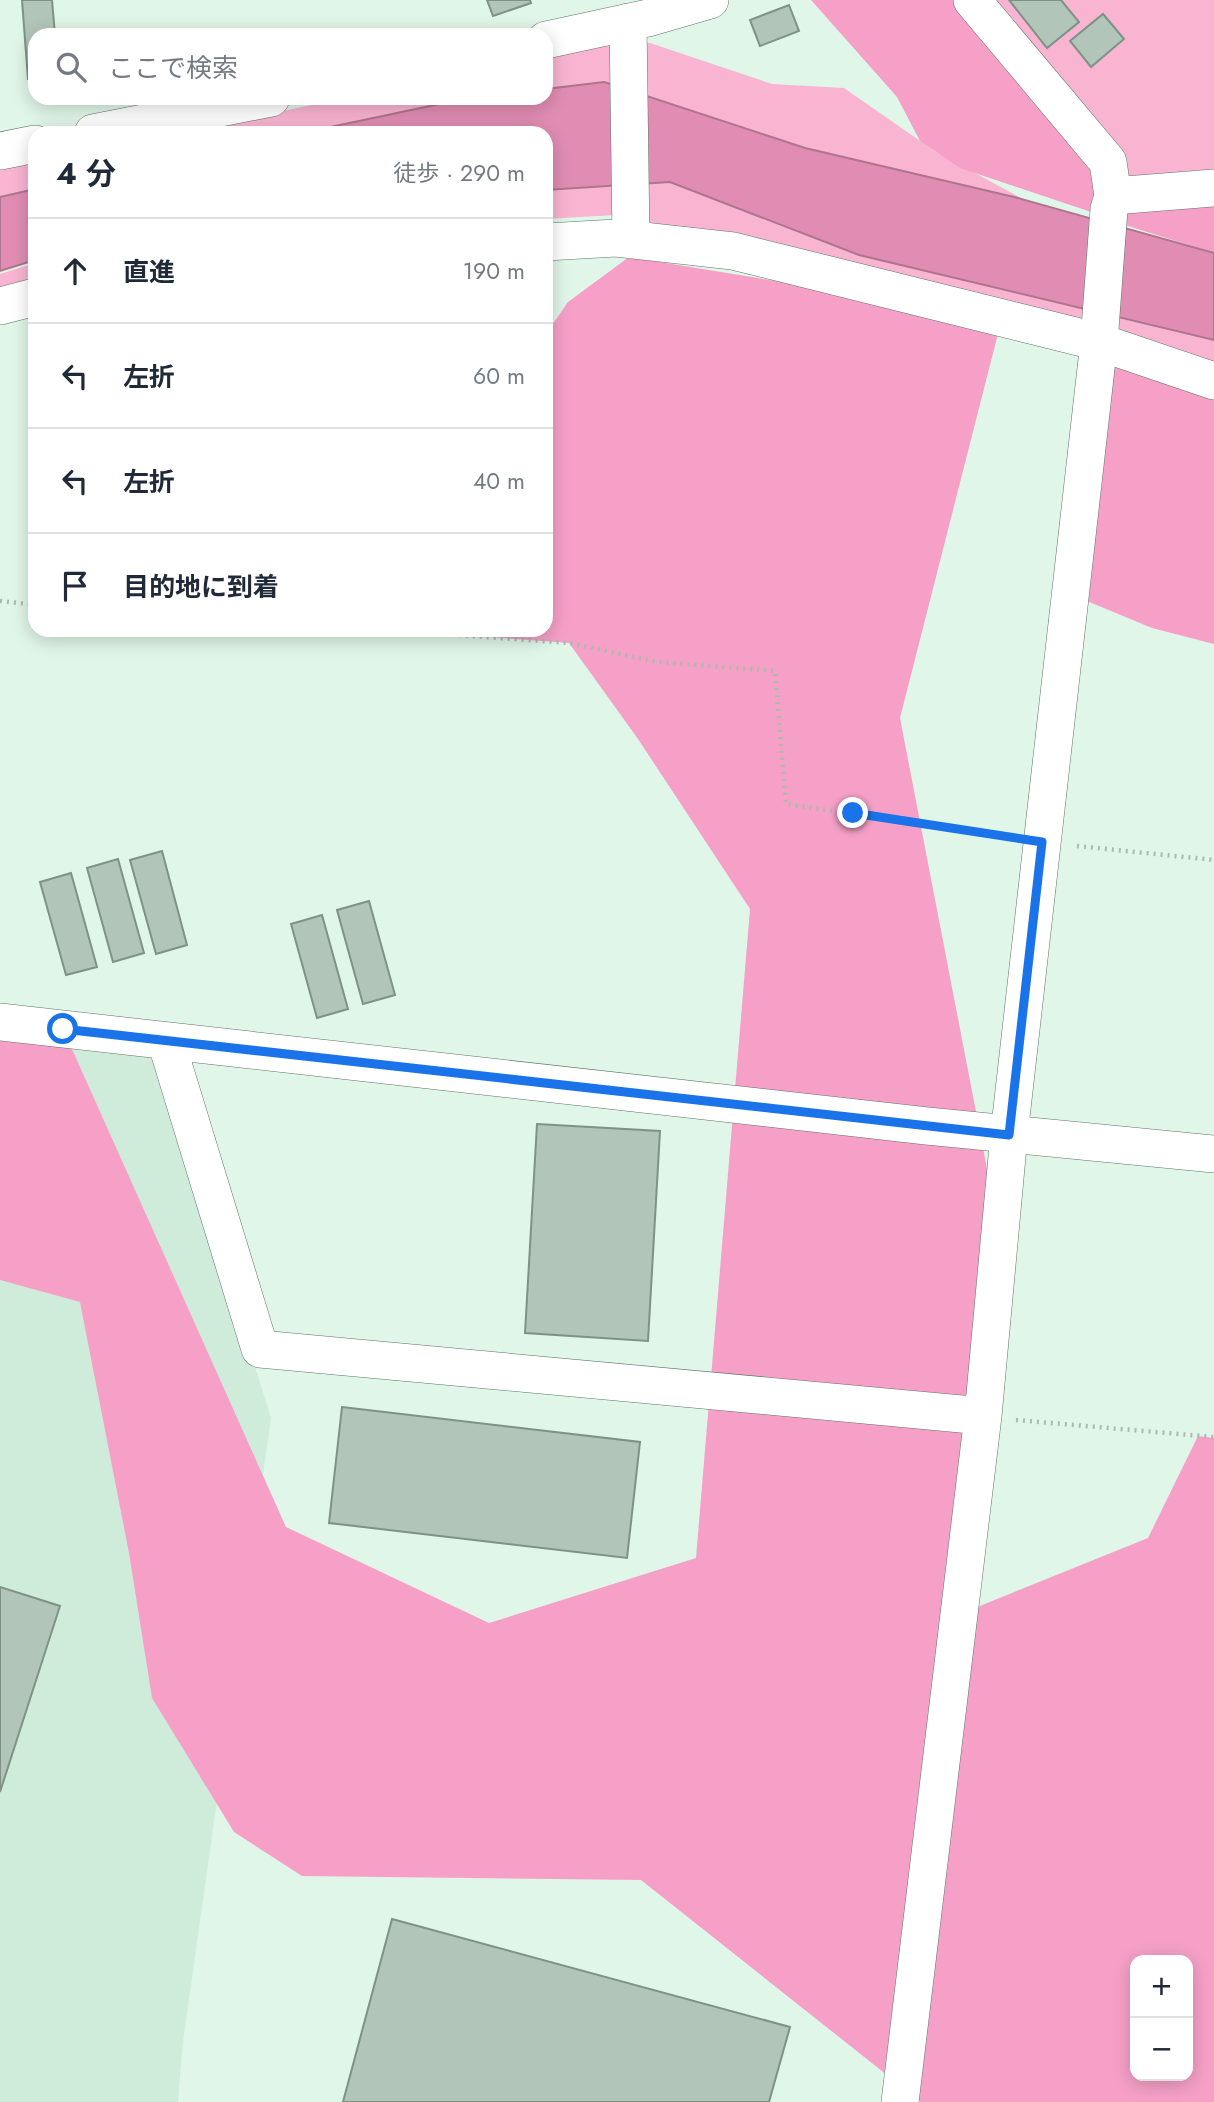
<!DOCTYPE html>
<html lang="ja">
<head>
<meta charset="utf-8">
<style>
  :root { --surface:#fff; --page:#f6f6f7; --text:#1f2937; --muted:#747a83; --line:#e0e1e3 }
  body { margin:0; font-family:Jost,"Noto Sans JP",sans-serif; background:var(--page); color:var(--text) }
  .controls { position:absolute; right:21px; bottom:21px; display:grid; overflow:hidden; border-radius:14px; box-shadow:0 4px 18px #0003 }
  .controls button { width:63px; height:63px; display:grid; place-items:center; padding:0; border:0; border-bottom:2px solid var(--line); background:var(--surface); color:var(--text); font:35px sans-serif }
  .stop { position:absolute; width:21px; height:21px; margin:-16px; border:5px solid #1a73e8; border-radius:50%; background:#fff }
  .stop.end { background:#1a73e8; border-color:#fff; box-shadow:0 2px 7px #0008 }
  .list { margin:0; padding:0; list-style:none }
  h2 { display:flex; justify-content:space-between; align-items:center; height:91px; margin:0; padding:0 28px; font-size:30px }
  h2 small { font-size:23px; font-weight:400; color:var(--muted) }
  .list li { display:grid; grid-template-columns:46px 1fr auto; gap:21px; align-items:center; box-sizing:border-box; height:105px; padding:0 28px; border-top:2px solid var(--line) }
  .list b { display:block; font-size:26px; white-space:nowrap }
  .list em { font-size:23px; font-style:normal; color:var(--muted) }
  .icon { flex:none; width:38px; height:38px; fill:none; stroke:currentColor; stroke-width:2; stroke-linecap:round; stroke-linejoin:round }
  .map { position:relative; flex:none; width:1214px; height:2102px; overflow:hidden }
  .search { position:absolute; background:var(--surface); box-shadow:0 4px 18px #0003; left:28px; top:28px; width:525px; height:77px; display:flex; align-items:center; gap:18px; box-sizing:border-box; padding:0 24px; border-radius:21px; color:var(--muted); font-size:26px }
  .panel { position:absolute; background:var(--surface); box-shadow:0 4px 18px #0003; left:28px; top:126px; width:525px; height:511px; border-radius:21px }
  .map>svg:first-child { display:block }
  .built { fill:#cfecda }
  .green { fill:#f9b4d2 }
  .forest { fill:#f6a0c7; fill-rule:evenodd }
  .water { fill:#e18db3; stroke:#ae758e; stroke-width:2 }
  .building { fill:#b1c6b8; stroke:#7e9286; stroke-width:2 }
  .lines { fill:none; stroke-linecap:round; stroke-linejoin:round }
  .minor-casing { stroke:#607367; stroke-width:38 }
  .path { stroke:#a9baaf; stroke-width:4.5; stroke-dasharray:2 5; stroke-linecap:butt }
  .minor { stroke:#fff; stroke-width:37 }
  .route { stroke:#1a73e8; stroke-width:9 }
</style>
</head>
<body>
<div class="map">
<svg width="1214" height="2102" viewBox="0 0 1214 2102">
  <rect width="100%" height="100%" fill="#e0f6e8"/>
  <path class="built" d="M0,1035l157,18 114,365 -88,624 -5,60h-178z"/>
  <path class="green" d="M972,0h242v182l-102,7z
    M650,43l122,41 72,4 92,64 89,48 -208,-49 -230,-67 -41,5v-33l57,-12z
    M345,98h128l-164,35h-131z
    M35,163v31l-35,8v-32z
    M670,182l151,59 145,40 248,59v30l-599,-155 -69,4v-29z
    M35,263v17l-35,11v-17z"/>
  <path class="forest" d="M811,0h149l148,162 -8,53 -140,-47 -40,-27 -23,-44z
    M1214,188v65l-105,-33 16,-25z
    M629,257l373,61 -102,400 100,518 -40,378 188,-76 50,-102 16,2v664h-293l-280,-222 -339,-4 -68,-44 -82,-134 -23,-145 -49,-251 -80,-22v-258l63,7 223,498 203,96 207,-65 54,-649 -112,-170 -69,-96 -172,-13h149v-296l22,-32zM1135,1960h53v116h-53z
    M1099,342l115,39v263l-62,-16 -82,-34z"/>
  <path class="water" d="M604,82l201,66 209,49 200,56v87l-355,-85 -189,-73 -124,8v-57h-244l166,-35h78v-9z
    M35,189v71l-35,11v-74z"/>
  <path class="building" d="M22,0h30l3,35h-20v44h-7z
    M487,0h43l1,3 -38,13z
    M1009,0h52l18,22 -32,26z
    M789,5l10,26 -39,15 -10,-26z
    M1103,14l21,25 -33,28 -21,-26z
    M162,851l25,94 -31,9 -26,-94z
    M118,859l26,94 -31,9 -26,-94z
    M71,873l26,94 -31,8 -26,-93z
    M369,901l26,94 -32,9 -26,-94z
    M322,915l26,94 -31,9 -26,-94z
    M537,1124l123,7 -12,210 -123,-8z
    M342,1407l298,35 -13,116 -298,-35z
    M0,1587l60,19 -60,186z
    M392,1919l398,108 -21,75h-426z"/>
  <g class="lines">
    <defs>
      <path id="minor" d="M628,22l3,218
        M546,40l102,-22 62,-18
        M93,133l178,-35
        M0,151l35,-7
        M1113,196l101,-8
        M546,242l70,-4 117,13 366,91 115,39
        M0,306l35,-9
        M0,1022l927,104 287,28
        M166,1041l94,308 723,67
        M900,2102l83,-686 26,-281 90,-793 10,-133 4,-13 -5,-34 -136,-162"/>
    </defs>
    <use href="#minor" class="minor-casing"/>
    <path class="path" d="M0,601l35,4
      M389,630l180,13 89,19 117,9 11,133 223,33
      M1077,846l137,14
      M1016,1420l198,17"/>
    <use href="#minor" class="minor"/>
  </g>
  <g class="lines">
    <path class="route" d="M63,1029l946,106 33,-293 -189,-29"/>
  </g>
</svg>
<div class="controls">
<button>+</button>
<button>−</button>
</div>
<div class="stop" style="left:63px;top:1029px"></div>
<div class="stop end" style="left:853px;top:813px"></div>
<div class="search"><svg class="icon" aria-label="search" viewBox="0 0 24 24"><circle cx="10" cy="10" r="6"/><path d="M15 15l6 6"/></svg>ここで検索</div>
<section class="panel">
<h2>4 分<small>徒歩 · 290 m</small></h2>
<ul class="list">
<li><svg class="icon" aria-label="ahead" viewBox="0 0 24 24"><path d="M12 20V5M6 11l6-6 6 6"/></svg><div><b>直進</b></div><em>190 m</em></li>
<li><svg class="icon" aria-label="left" viewBox="0 0 24 24"><path d="M17 20v-9H6M10 6l-5 5 5 5"/></svg><div><b>左折</b></div><em>60 m</em></li>
<li><svg class="icon" aria-label="left" viewBox="0 0 24 24"><path d="M17 20v-9H6M10 6l-5 5 5 5"/></svg><div><b>左折</b></div><em>40 m</em></li>
<li><svg class="icon" aria-label="arrive" viewBox="0 0 24 24"><path d="M6 21V4h12l-3 4 3 4H6"/></svg><div><b>目的地に到着</b></div></li>
</ul>
</section>
</div>
</body>
</html>
